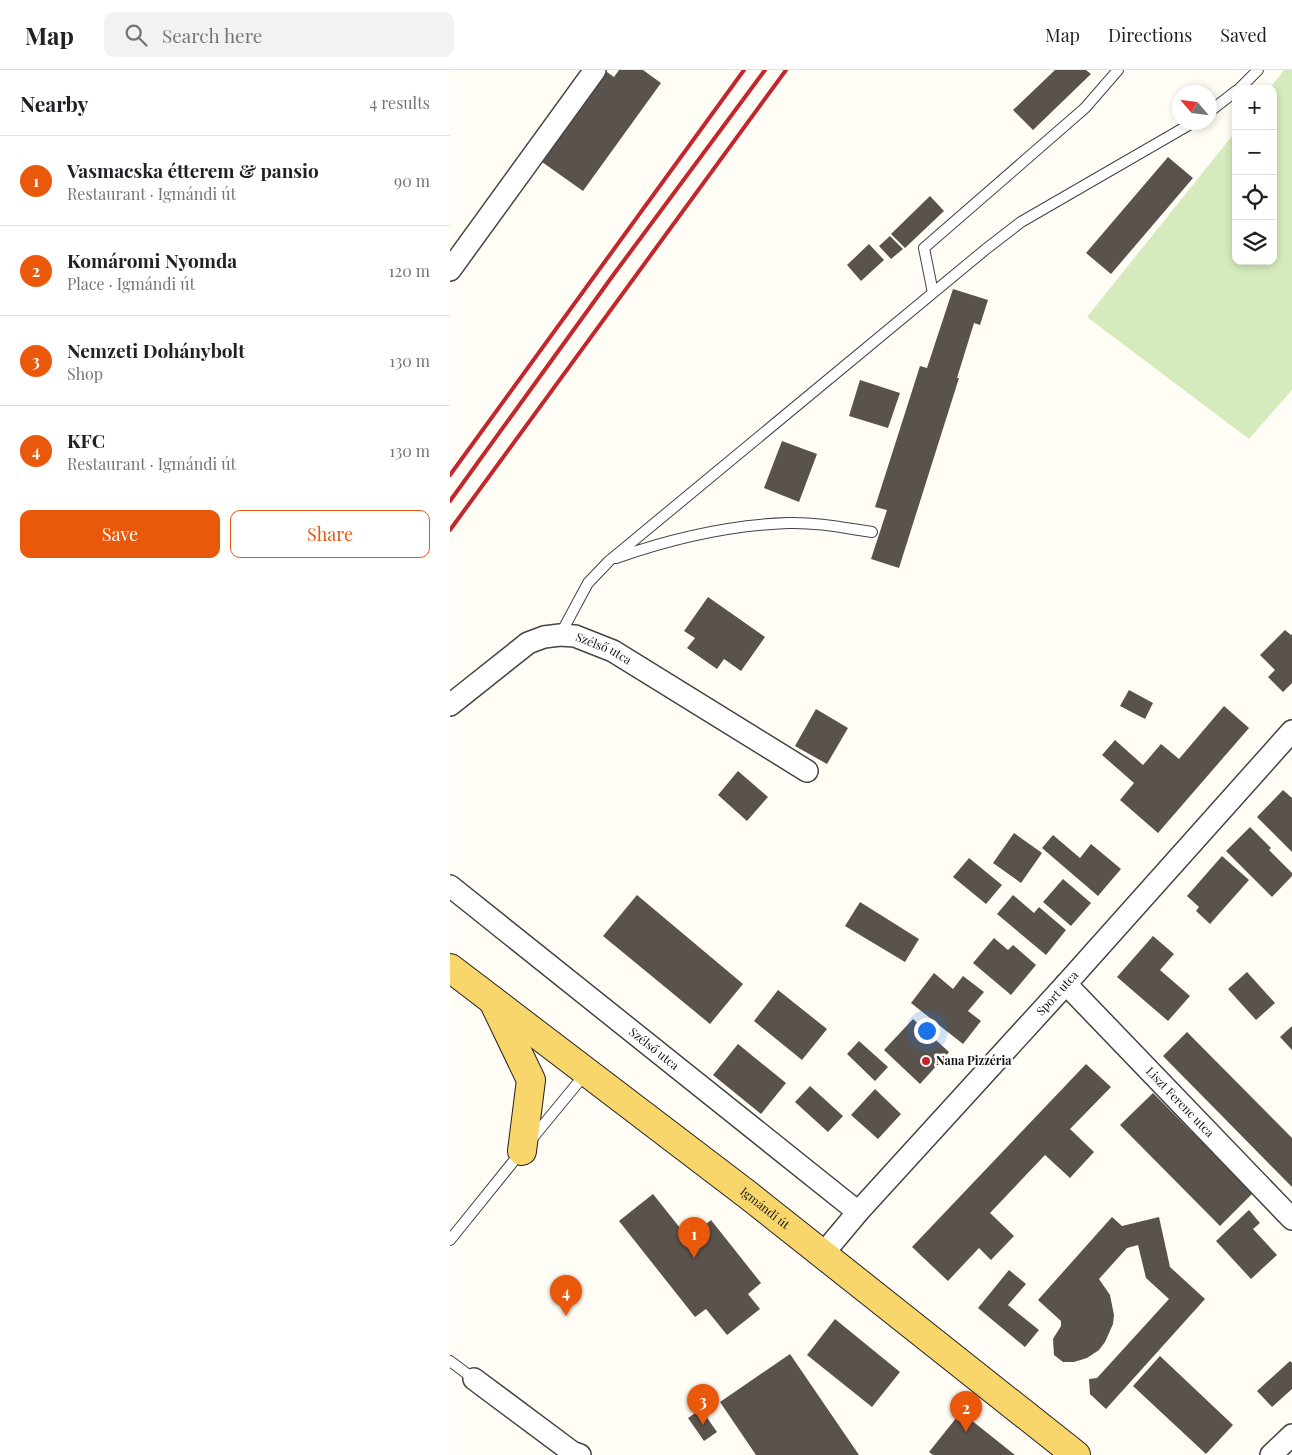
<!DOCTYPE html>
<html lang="en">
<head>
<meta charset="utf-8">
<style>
  :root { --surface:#fff; --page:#f2f2f2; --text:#202124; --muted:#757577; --line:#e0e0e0; --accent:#ea580c }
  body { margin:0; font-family:"Playfair Display",serif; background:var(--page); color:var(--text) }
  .controls { position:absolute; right:15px; top:15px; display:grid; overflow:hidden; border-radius:10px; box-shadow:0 2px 8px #0003 }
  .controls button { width:45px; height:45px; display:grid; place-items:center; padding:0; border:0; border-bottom:1px solid var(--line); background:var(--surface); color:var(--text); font:25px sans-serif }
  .compass { position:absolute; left:722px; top:15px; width:45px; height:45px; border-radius:50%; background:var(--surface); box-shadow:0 2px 8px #0003; rotate:298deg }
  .you { position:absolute; left:476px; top:960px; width:18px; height:18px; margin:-12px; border:4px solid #fff; border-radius:50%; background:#1a73e8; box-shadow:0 0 0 8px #1a73e833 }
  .badge { display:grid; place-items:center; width:32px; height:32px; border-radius:50%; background:var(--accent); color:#fff; font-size:16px; font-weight:700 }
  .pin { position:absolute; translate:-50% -41px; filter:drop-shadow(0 1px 2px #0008) }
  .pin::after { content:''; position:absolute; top:26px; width:18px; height:15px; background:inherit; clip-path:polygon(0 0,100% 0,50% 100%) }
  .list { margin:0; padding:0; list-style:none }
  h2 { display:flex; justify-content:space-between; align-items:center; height:65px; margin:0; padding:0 20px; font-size:21px }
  h2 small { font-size:16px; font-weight:400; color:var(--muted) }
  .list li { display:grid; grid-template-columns:32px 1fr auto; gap:15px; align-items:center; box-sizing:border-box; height:90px; padding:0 20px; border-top:1px solid var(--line) }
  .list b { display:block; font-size:19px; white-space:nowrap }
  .list p { margin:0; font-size:16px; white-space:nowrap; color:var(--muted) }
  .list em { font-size:16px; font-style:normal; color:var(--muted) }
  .actions { display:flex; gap:10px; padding:15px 20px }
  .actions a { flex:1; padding:11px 0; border:1px solid var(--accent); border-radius:10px; text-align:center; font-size:18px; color:var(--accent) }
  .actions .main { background:var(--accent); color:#fff }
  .icon { flex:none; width:28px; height:28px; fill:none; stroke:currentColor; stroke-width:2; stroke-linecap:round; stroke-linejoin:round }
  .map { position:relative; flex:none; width:842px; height:1385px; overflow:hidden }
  header { display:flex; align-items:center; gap:30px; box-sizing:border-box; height:70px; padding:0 25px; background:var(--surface); border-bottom:1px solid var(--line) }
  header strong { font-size:24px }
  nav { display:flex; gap:28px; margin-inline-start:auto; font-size:18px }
  .search { width:350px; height:45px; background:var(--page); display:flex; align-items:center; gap:12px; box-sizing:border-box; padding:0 18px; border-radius:10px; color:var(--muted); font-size:19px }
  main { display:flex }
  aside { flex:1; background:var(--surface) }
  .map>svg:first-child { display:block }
  .green { fill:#d5ebbd }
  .building { fill:#5a524d }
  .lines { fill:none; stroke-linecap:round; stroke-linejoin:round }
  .service-casing { stroke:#444; stroke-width:12 }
  .minor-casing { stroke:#444; stroke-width:24 }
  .primary-casing { stroke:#222; stroke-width:30 }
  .service { stroke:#fff; stroke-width:10 }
  .minor { stroke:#fff; stroke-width:21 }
  .primary { stroke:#f9d66b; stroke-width:28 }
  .rail { stroke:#c4262e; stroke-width:4 }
  .poi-dot { fill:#c4262e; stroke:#fff; stroke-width:2 }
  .labels { text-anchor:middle; stroke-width:5; stroke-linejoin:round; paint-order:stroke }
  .street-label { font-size:12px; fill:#111; stroke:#fff }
  .poi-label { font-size:12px; font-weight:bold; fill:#111; stroke:#fff; text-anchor:start }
</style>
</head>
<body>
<header>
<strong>Map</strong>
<div class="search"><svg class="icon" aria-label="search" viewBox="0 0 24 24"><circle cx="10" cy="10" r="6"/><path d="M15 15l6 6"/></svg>Search here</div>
<nav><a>Map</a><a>Directions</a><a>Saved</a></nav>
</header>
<main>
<aside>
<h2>Nearby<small>4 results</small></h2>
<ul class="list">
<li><span class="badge">1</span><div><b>Vasmacska étterem &amp; pansio</b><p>Restaurant · Igmándi út</p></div><em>90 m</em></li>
<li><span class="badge">2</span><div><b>Komáromi Nyomda</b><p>Place · Igmándi út</p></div><em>120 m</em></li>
<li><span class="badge">3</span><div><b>Nemzeti Dohánybolt</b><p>Shop</p></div><em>130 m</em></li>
<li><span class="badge">4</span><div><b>KFC</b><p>Restaurant · Igmándi út</p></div><em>130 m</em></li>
</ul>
<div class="actions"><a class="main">Save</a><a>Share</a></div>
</aside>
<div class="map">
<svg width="842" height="1385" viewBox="0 0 842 1385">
  <rect width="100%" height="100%" fill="#fffdf5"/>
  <path class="green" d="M834,0h8v320l-43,49 -162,-122 149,-186v130h37v-172h-4z"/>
  <path class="building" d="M169,0h24l18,13 -78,108 -41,-29 65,-90 7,5z
    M605,0h31l5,4 -58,56 -20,-20z
    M718,87l25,21 -82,96 -25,-21z
    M480,126l14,15 -39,37 -14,-14z
    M440,166l13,13 -12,10 -12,-13z
    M419,174l15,16 -23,21 -14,-16z
    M503,219l35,11 -8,25 -6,-2 -17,55h2l-60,190 -28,-9 16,-49 -12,-3 45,-141 7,2z
    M410,310l40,13 -12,35 -39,-12z
    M332,371l35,13 -18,48 -35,-14z
    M258,527l57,40 -24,34 -17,-12 -7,10 -30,-21 8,-10 -11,-7z
    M835,560l6,5 1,-1v49l-9,9 -15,-15 7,-7 -15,-15z
    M679,620l24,13 -8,16 -25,-13z
    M774,636l25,22 -91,105 -38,-33 14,-17 -32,-28 13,-15 28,25 18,-21 18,15z
    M366,639l32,19 -21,36 -32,-18z
    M288,701l30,26 -21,24 -29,-26z
    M833,720l9,8v54l-35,-35z
    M800,757l21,21 -2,2 23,23v3l-20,21 -46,-46z
    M564,763l28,20 -21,30 -28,-20z
    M603,765l27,23 11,-14 30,25 -23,27 -56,-48z
    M772,786l27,24 -39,44 -14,-13 3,-4 -12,-11z
    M519,788l33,27 -16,19 -33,-27z
    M613,809l28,24 -20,23 -28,-24z
    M187,825l106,89 -33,40 -107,-88z
    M563,825l21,18 5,-6 27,23 -20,25 -49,-41z
    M410,832l59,37 -14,23 -60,-36z
    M703,866l21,18 -14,16 30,26 -22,25 -51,-44z
    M544,868l14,12 5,-5 23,20 -25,30 -38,-32z
    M797,902l28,31 -19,17 -28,-31z
    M484,903l19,16 10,-13 21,16 -16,19 13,10 -18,23 -52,-41z
    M328,920l49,39 -25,31 -48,-39z
    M463,949l36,33 -29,32 -36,-34z
    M842,956v24l-12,-13z
    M737,962l105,106v49l-129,-131z
    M409,971l29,26 -13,14 -28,-27z
    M288,974l48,39 -25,31 -48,-39z
    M636,994l25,23 -41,42 24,23 -24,26 -25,-23 -55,58 24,23 -23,24 -12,-12 -31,33 -36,-34z
    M360,1016l33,30 -15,16 -33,-30z
    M425,1019l26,25 -23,25 -27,-24z
    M703,1023l100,100 -33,33 -100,-101z
    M203,1124l35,44 23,-18 50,63 -13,11 12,15 -33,26 -21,-26 -11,8 -76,-96z
    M799,1140l11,13 -7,6 24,26 -26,24 -35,-38z
    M662,1147l10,9 37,-9 11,50 35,32 -99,110 -16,-15 -1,-15 8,-1 72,-79 -23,-21 -8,-33 -11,3 -28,31 11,16 4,20 -1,9 -8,18 -6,8 -12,8 -13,4h-11l-9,-7 -1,-16 8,-13v-5l-23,-21z
    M559,1200l17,14 -18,21 31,25 -14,17 -47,-39z
    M385,1249l65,53 -28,35 -65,-52z
    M340,1284l69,101h-103l-36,-53z
    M710,1286l73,69 -27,29 -73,-68z
    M840,1291l2,2v26l-20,18 -15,-16z
    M251,1339l16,23 -13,9 -16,-23z
    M511,1342l54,43h-82l-4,-3z"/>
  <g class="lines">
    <defs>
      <path id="service" d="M789,19l19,-19
        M759,42l27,-21
        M483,223l-9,-45 161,-140 33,-38
        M166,488c54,-19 114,-33 172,-35 28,-1 57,5 84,9
        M110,565l28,-52 21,-22 377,-312 35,-27 173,-100
        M80,1071l56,-68
        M0,1170l71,-88
        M0,1291l24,18"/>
      <g id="minor">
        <path d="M0,200l145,-200"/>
        <path id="s1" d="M0,635l78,-62 16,-6 16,-2 15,1 38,15 194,120"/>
        <path id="s2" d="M0,816l408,326"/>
        <path id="s3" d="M616,914l226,235"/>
        <path id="s4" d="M372,1185l36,-43 208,-228 226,-253"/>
        <path d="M24,1309l98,73 8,3"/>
        <path d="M821,1385l21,-20"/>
      </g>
      <g id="primary">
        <path id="s5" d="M0,898l298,227 328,260"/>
        <path d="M44,933l37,77 -9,71"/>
      </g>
    </defs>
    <use href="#service" class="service-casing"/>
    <use href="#minor" class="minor-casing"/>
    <use href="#primary" class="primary-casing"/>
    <use href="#service" class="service"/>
    <use href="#minor" class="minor"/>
    <use href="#primary" class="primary"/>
    <path class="rail" d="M0,405l294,-405
      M0,431l164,-227 151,-204
      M0,460l336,-460"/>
  </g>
  <circle class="poi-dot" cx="476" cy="991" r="5"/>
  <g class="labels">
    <g class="street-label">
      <text dy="4" stroke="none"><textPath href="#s1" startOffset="179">Szélső utca</textPath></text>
      <text dy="4" stroke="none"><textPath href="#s4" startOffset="352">Sport utca</textPath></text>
      <text dy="4" stroke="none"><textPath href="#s2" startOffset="261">Szélső utca</textPath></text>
      <text dy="4" stroke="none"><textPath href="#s3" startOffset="164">Liszt Ferenc utca</textPath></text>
      <text dy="4" stroke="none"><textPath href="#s5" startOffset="396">Igmándi út</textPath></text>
    </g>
    <g class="poi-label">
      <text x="486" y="995">Nana Pizzéria</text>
    </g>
  </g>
</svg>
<div class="controls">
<button>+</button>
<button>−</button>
<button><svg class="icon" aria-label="locate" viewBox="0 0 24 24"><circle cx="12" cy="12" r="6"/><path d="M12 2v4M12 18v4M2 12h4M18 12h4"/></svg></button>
<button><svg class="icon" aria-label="layers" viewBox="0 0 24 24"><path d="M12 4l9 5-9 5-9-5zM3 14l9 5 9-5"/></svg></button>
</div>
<svg class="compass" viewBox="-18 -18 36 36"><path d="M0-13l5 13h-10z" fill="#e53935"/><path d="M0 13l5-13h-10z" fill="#757577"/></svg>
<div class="you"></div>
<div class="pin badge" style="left:244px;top:1188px">1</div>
<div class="pin badge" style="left:516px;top:1362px">2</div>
<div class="pin badge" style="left:253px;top:1355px">3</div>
<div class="pin badge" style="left:116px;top:1246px">4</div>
</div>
</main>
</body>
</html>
